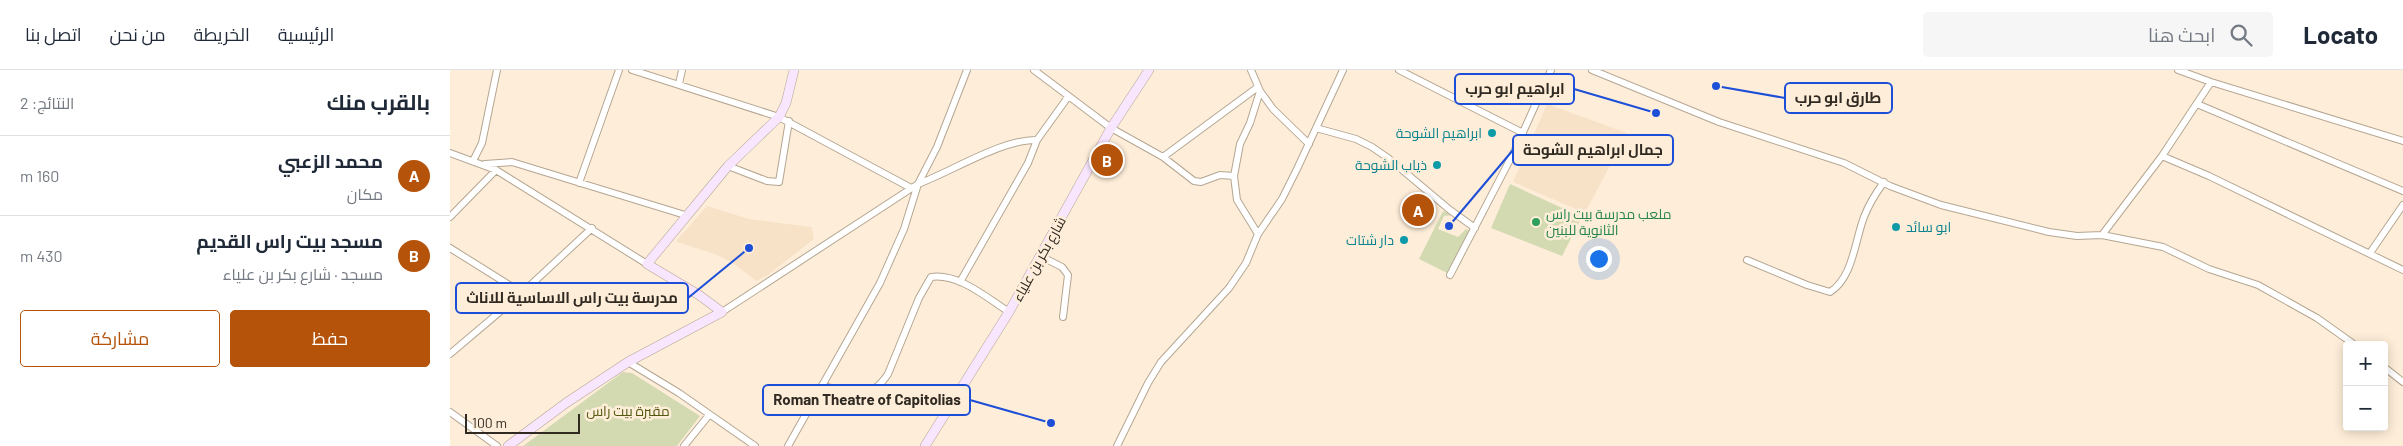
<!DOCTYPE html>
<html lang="ar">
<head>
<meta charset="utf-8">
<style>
  :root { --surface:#fff; --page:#f6f6f7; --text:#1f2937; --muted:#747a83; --line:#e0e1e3; --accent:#b45309 }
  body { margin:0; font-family:Barlow,Cairo,sans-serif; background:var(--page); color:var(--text); direction:rtl }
  .controls { position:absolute; right:15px; bottom:15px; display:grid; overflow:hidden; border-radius:5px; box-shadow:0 2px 12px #0003 }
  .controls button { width:45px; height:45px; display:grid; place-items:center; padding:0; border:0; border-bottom:1px solid var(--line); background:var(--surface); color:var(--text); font:25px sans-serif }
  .scale { position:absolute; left:15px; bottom:12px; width:115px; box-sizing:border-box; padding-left:5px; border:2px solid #302a22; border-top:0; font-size:14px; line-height:18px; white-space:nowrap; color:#302a22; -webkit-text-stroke:4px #feeed9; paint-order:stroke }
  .you { position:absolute; left:1148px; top:188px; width:18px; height:18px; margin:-12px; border:4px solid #fff; border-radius:50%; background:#1a73e8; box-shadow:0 0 0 8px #1a73e833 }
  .badge { display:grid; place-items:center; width:32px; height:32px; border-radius:50%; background:var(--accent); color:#fff; font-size:16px; font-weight:700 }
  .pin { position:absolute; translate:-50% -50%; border:2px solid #fff; box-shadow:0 1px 5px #0006 }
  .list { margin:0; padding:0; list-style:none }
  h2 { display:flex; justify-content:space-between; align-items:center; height:65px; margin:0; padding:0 20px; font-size:21px }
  h2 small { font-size:16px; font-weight:400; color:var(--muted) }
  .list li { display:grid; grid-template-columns:32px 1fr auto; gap:15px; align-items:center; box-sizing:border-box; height:80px; padding:0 20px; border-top:1px solid var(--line) }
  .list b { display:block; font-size:19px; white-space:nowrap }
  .list p { margin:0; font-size:16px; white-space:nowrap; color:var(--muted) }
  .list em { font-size:16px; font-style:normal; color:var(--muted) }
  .actions { display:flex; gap:10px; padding:15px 20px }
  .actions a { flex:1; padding:11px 0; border:1px solid var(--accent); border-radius:5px; text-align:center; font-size:18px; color:var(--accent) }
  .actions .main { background:var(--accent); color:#fff }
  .icon { flex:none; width:28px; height:28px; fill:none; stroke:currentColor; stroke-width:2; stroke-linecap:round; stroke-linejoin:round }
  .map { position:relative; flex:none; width:1953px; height:376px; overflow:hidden; direction:ltr }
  header { display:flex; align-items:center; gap:30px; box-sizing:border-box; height:70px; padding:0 25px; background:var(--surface); border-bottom:1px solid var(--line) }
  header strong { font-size:24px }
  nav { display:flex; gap:28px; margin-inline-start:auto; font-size:18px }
  .search { width:350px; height:45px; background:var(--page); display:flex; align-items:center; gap:12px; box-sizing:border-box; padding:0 18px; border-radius:5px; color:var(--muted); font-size:19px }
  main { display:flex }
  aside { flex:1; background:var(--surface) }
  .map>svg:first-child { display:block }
  .built { fill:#f7e2c8 }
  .green { fill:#d3dab2 }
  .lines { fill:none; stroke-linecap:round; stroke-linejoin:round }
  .street-casing { stroke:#b5a692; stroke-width:8 }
  .secondary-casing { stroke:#b5a692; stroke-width:10 }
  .street { stroke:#fff; stroke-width:6 }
  .secondary { stroke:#f8e5fe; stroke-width:9 }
  .culture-dot { fill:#0f9aa8; stroke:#feeed9; stroke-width:2 }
  .leisure-dot { fill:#2e9e5b; stroke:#feeed9; stroke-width:2 }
  .labels { text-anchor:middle; stroke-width:5; stroke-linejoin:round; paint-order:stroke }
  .culture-label { font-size:14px; fill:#0d838f; stroke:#feeed9; text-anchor:end }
  .leisure-label { font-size:14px; fill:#27864d; stroke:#feeed9; text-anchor:start }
  .street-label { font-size:14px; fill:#302a22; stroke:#feeed9 }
  .park-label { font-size:14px; fill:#515911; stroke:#feeed9 }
  .leader { fill:none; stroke:#1d4ed8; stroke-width:2 }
  .callout-dot { fill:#1d4ed8; stroke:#feeed9; stroke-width:2 }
  .callout { fill:#feeed9; stroke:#1d4ed8; stroke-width:2 }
  .callout-label { font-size:15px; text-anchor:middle; font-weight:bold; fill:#302a22 }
</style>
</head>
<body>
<header>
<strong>Locato</strong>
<div class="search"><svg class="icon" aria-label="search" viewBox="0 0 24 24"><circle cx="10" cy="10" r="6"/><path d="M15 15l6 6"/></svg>ابحث هنا</div>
<nav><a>الرئيسية</a><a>الخريطة</a><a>من نحن</a><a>اتصل بنا</a></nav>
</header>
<main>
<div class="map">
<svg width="1953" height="376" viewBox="0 0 1953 376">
  <rect width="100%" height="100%" fill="#feeed9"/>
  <path class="built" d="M1097,34l80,29 -42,80 -72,-31z
    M257,136l42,13 63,8 2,12 -46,36 -12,6 -23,-18 -18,-9 -38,-12v-2z"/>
  <path class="green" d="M1060,114l72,33 -20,39 -71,-28z
    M993,141l10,4 -9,1 -6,13 20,8 8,-8 4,2 -21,43 -30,-15z
    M173,302l9,1 68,43 -23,30h-154z"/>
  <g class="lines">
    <defs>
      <path id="street" d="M182,0l147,47 132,71
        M584,0l77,58 52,29 31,24 7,1 19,-7 14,1
        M801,0l9,21 -10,32 -10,21 -6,32 3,24 21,34
        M949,0l124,63
        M1142,0l127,52 125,41 46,23 51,19 108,27 28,4 25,-1 61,12 46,22 49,16 59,33 38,27
        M1728,0l33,12
        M229,14l3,-14
        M810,21l13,18 36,35
        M1747,34l206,87
        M866,58l40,11 16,8 16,11 62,52 25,18
        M0,83l46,17 151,94
        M1712,86l47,20 194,94
        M713,87l95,-70
        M23,91l9,-18 15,-73
        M35,94l27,-2 173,53
        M278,96l39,15 12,1 10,-61
        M129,113l40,-113
        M0,147l46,-47
        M1652,165l60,-79 49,-74 192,59
        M0,178l72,45
        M1920,183l33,-48
        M592,187l20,10 6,8 -5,42
        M1297,190l60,25 23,7c23,-14 25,-52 34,-75 5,-13 11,-23 20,-35
        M1000,205l65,-125 36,-80
        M510,212l68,-119 9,-23 31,-43
        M272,242l196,-128 19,-37 30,-77
        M0,284l72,-61 70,-65
        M178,292l51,31 76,53
        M1934,297l19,15
        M372,315c28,9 47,18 66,-11l31,-76 12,-21c28,-4 56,21 78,35
        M0,342l47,34
        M234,376l25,-31
        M338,376l92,-163 24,-54 14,-45c35,-13 84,-45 119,-44
        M667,376l31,-63 13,-21 68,-74 17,-25 12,-29 24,-35 15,-30 46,-99"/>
      <path id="secondary" d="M58,376l58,-43 62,-41 94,-50 -23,-17 -52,-31 81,-98 51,-49 7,-14 8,-33
        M475,376l84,-134 102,-184 38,-58"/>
    </defs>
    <use href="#street" class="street-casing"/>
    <use href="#secondary" class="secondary-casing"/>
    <use href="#street" class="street"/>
    <use href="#secondary" class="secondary"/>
  </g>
  <g class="culture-dot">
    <circle cx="1042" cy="63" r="5"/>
    <circle cx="987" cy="95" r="5"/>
    <circle cx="1446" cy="157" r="5"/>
    <circle cx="954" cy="170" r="5"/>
  </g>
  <circle class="leisure-dot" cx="1086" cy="152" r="5"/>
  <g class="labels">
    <g class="culture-label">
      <text x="1032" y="68">ابراهيم الشوحة</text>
      <text x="977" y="100">ذياب الشوحة</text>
      <text x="1456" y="162" text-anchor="start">ابو سائد</text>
      <text x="944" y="175">دار شتات</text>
    </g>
    <g class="leisure-label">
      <text x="1096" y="149">ملعب مدرسة بيت راس<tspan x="1096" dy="16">الثانوية للبنين</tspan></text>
    </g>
    <g class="street-label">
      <text transform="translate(589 189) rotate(-61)" y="5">شارع بكر بن علياء</text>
    </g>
    <g class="park-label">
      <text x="178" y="346">مقبرة بيت راس</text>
    </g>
  </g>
  <path class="leader" d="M1206 43L1124 19M1266 16L1335 28M999 156L1063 80M299 178L238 228M601 353L520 330"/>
  <g class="callout-dot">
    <circle cx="1206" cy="43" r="5"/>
    <circle cx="1266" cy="16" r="5"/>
    <circle cx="999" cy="156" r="5"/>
    <circle cx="299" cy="178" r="5"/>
    <circle cx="601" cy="353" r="5"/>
  </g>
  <g class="callout">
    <rect x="1005" y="4" width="119" height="30" rx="5"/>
    <rect x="1335" y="13" width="107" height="30" rx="5"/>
    <rect x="1063" y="65" width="160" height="30" rx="5"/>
    <rect x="6" y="213" width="232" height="30" rx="5"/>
    <rect x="313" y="315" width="207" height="30" rx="5"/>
  </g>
  <g class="callout-label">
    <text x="1065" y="24">ابراهيم ابو حرب</text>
    <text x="1388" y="33">طارق ابو حرب</text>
    <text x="1143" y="85">جمال ابراهيم الشوحة</text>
    <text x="122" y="233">مدرسة بيت راس الاساسية للاناث</text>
    <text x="417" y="335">Roman Theatre of Capitolias</text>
  </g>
</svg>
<div class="controls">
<button>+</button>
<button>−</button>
</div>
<div class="scale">100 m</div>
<div class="you"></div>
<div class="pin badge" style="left:968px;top:140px">A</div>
<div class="pin badge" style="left:657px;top:90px">B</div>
</div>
<aside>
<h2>بالقرب منك<small>النتائج: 2</small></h2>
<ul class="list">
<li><span class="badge">A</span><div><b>محمد الزعبي</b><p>مكان</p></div><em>160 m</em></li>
<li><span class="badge">B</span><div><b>مسجد بيت راس القديم</b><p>مسجد · شارع بكر بن علياء</p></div><em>430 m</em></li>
</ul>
<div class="actions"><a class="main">حفظ</a><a>مشاركة</a></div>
</aside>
</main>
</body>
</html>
